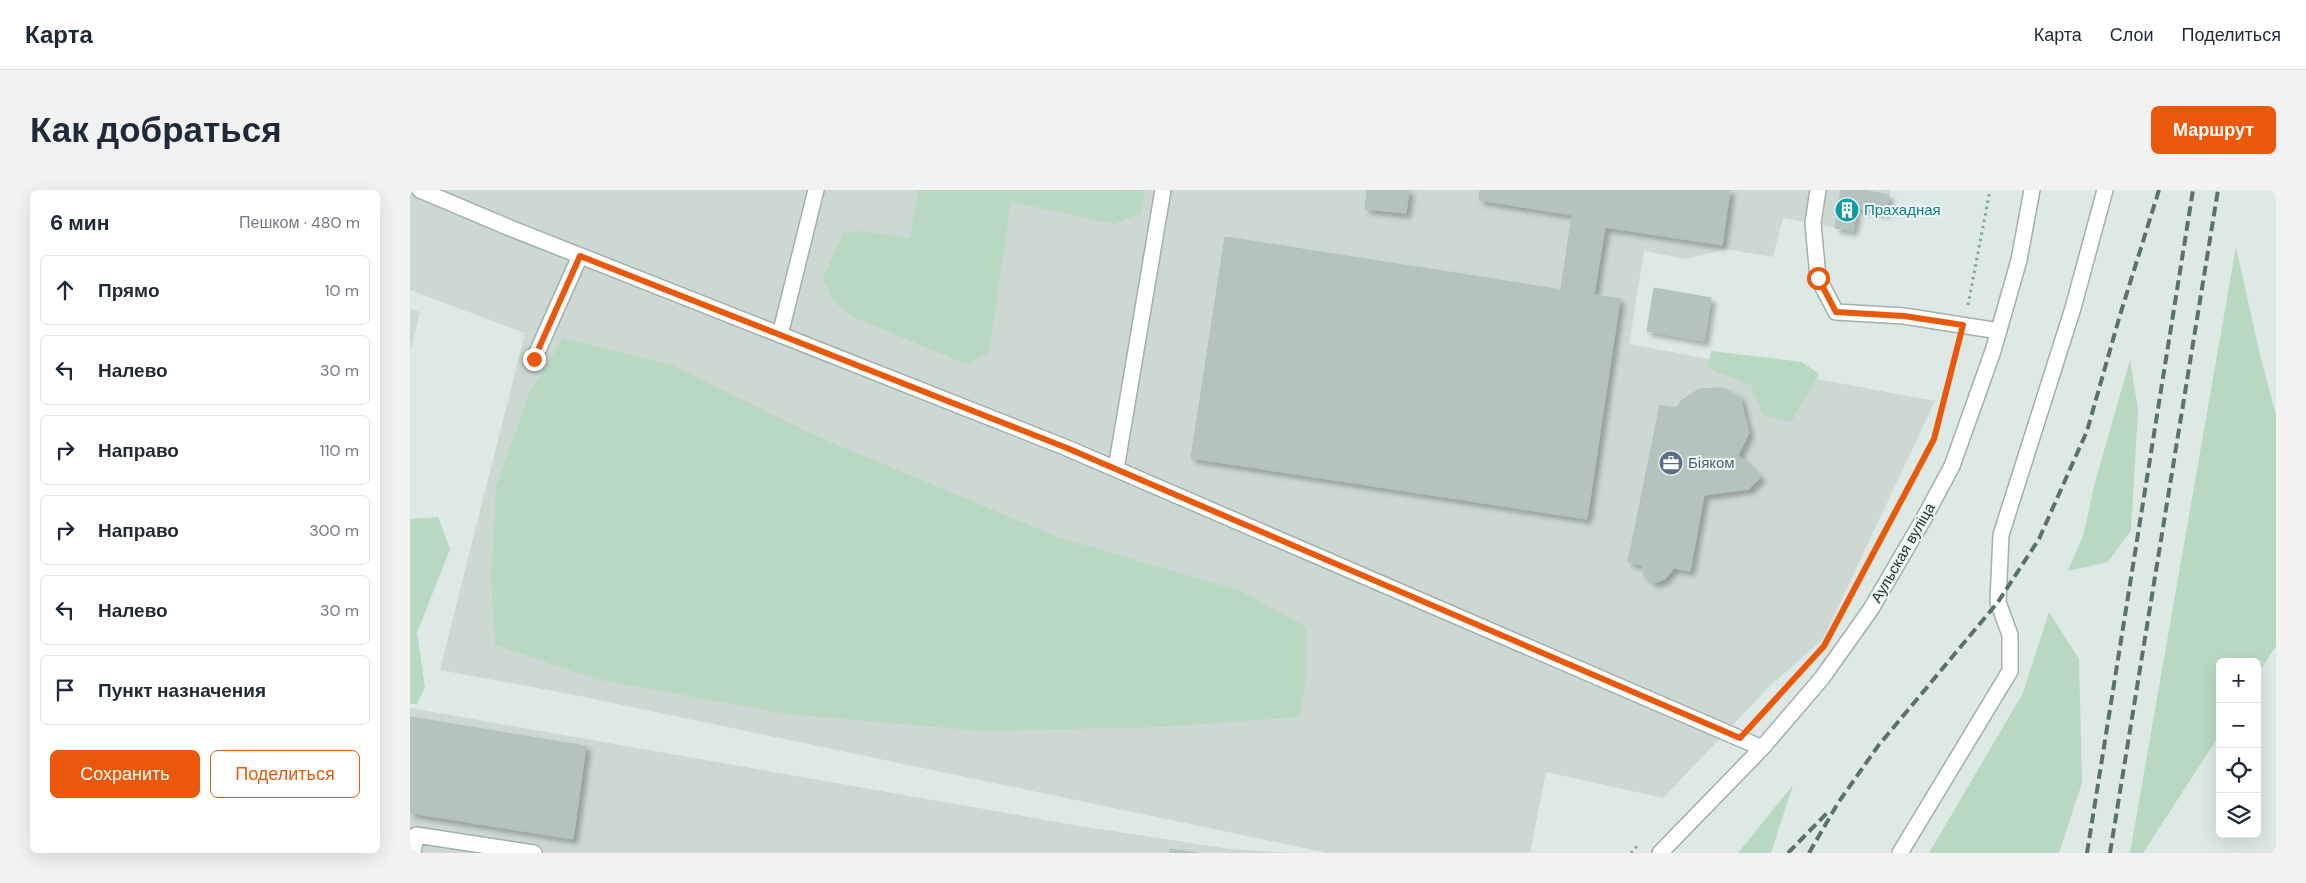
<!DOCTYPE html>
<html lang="ru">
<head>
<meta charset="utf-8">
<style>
  :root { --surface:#fff; --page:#f2f2f3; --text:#1f2937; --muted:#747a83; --line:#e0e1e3; --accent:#ea580c }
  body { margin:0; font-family:"DM Sans",sans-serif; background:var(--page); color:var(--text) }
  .controls { position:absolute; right:15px; bottom:15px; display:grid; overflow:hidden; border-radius:8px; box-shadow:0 5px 20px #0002 }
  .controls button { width:45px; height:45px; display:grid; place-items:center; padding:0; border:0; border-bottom:1px solid var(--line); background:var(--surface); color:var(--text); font:25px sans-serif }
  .stop { position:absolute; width:15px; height:15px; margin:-11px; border:4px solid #ea580c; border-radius:50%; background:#fff }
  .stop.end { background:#ea580c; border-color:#fff; box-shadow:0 1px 5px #0008 }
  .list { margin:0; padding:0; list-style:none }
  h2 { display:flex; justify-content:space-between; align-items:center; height:65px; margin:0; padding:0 20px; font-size:21px }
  h2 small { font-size:16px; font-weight:400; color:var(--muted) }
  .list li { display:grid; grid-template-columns:32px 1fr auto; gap:15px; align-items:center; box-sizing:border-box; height:70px; margin:0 10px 10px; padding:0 10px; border:1px solid var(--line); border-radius:8px }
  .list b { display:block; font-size:19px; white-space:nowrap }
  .list em { font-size:16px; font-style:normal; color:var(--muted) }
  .actions { display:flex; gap:10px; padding:15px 20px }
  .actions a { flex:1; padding:11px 0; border:1px solid var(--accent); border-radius:8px; text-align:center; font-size:18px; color:var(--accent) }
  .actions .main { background:var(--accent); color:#fff }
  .icon { flex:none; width:28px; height:28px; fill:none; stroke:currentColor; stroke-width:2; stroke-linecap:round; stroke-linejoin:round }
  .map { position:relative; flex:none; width:1866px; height:663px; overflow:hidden; border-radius:8px }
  header { display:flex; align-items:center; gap:30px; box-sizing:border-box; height:70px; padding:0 25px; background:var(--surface); border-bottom:1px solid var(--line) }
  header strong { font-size:24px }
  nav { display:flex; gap:28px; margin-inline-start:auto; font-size:18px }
  .intro { display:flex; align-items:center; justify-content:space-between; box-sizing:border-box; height:120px; padding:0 30px }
  h1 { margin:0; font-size:35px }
  .button { padding:12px 22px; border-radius:8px; background:var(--accent); color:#fff; font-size:18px; font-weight:700 }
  main { display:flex; gap:30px; padding:0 30px }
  aside { flex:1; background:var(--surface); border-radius:8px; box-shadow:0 5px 20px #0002 }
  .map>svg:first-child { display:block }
  .built { fill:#cdd8d3 }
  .green { fill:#b9d8c2 }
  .building { fill:#b4c3bd; stroke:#b1c1bb; filter:url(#shadow) }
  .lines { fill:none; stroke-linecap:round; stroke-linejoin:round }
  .minor-casing { stroke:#a2afab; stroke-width:18 }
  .path { stroke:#81a99d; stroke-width:3; stroke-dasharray:2.5 4; stroke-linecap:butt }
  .minor { stroke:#fff; stroke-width:15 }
  .rail { stroke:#5b726c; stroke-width:4; stroke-dasharray:10 5; stroke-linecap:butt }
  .route { stroke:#ea580c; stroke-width:6 }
  .labels { text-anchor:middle; stroke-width:4; stroke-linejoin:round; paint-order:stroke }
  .culture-label { font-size:15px; fill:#0d838f; stroke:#eef5f2; text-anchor:start }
  .service-label { font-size:15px; fill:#4e5e75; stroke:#eef5f2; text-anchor:start }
  .street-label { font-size:15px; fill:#213631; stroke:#eef5f2 }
</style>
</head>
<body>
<header>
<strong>Карта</strong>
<nav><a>Карта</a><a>Слои</a><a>Поделиться</a></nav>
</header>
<div class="intro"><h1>Как добраться</h1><a class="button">Маршрут</a></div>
<main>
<aside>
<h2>6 мин<small>Пешком · 480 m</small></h2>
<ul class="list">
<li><svg class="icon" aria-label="ahead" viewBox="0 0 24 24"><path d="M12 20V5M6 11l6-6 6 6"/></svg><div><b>Прямо</b></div><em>10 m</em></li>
<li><svg class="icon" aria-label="left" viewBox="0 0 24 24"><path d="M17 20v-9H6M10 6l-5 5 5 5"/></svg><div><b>Налево</b></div><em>30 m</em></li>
<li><svg class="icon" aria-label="right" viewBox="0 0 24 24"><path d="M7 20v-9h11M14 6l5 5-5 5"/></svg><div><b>Направо</b></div><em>110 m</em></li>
<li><svg class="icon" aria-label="right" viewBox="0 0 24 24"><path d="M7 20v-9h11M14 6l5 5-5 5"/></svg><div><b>Направо</b></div><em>300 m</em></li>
<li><svg class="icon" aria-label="left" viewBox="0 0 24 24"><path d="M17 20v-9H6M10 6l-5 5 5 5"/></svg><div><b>Налево</b></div><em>30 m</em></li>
<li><svg class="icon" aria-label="arrive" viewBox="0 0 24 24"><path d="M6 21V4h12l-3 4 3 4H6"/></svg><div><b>Пункт назначения</b></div></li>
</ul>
<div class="actions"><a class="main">Сохранить</a><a>Поделиться</a></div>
</aside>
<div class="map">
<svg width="1866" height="663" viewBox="0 0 1866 663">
  <defs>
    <filter id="shadow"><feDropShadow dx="4.5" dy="4.5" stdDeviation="2.5" flood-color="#0004"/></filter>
  </defs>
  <rect width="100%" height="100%" fill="#dee8e4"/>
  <path class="built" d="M0,0h1480l-4,23 -29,-5 -4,23 -70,-13 -10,39 -47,-8 -40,10 -42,-8 -15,93 306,57 -112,238 -54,48 -106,111 -117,-26 -16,81h-202l-758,-159 -130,-24 85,-337 -115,-43z
    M0,119l10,3 -10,41z
    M0,518l670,118 150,23 64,4h-884z"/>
  <path class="green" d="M508,0h227l-4,23 -27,11 -103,-22 -22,150 -23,12 -115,-48 -18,-15 -10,-23 20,-45 20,-2 47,7z
    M1826,57l24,108 16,60v231l-19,29v-13h-37v72l-77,119h-13z
    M153,148l109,27 144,71 242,101 183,54 65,36v51l-7,39 -141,10 -176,4 -196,-17 -191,-35 -100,-34 -4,-66 5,-93 33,-92z
    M1301,161l91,11 17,12 -28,48 -28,-7 -12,-30 -44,-17z
    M1720,170l8,50 -7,120 -23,32 -40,9 16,-38 10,-47z
    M28,327l12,32 -33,84 8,54 -8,17h-7v-185z
    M1639,422l30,47 3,124 -23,70h-130l94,-160z
    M1383,595l-22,68h-33z"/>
  <path class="building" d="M957,0h42l-3,23 -41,-4z
    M1070,0h250l-8,55 -117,-18 -11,67 -33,-5 11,-74 -93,-15z
    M1431,0h22l26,5 -3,18 -29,-5 -4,23 -18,-3z
    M815,47l395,62 -33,220 -396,-61z
    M1244,98l57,10 -7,43 -57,-10z
    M1313,198l17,9 9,36 -11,22 23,22 -12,12 -45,6 -14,76 -16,-3 -9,11 -11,4 -10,-8 -2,-10 -14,-3 32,-157 16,3 5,-7 18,-12z
    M0,527l176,29 -13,93 -163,-26z
    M760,659l27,4h-28z"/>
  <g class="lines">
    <defs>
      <path id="minor" d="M10,0l90,38 557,220 695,300
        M1408,0l-5,33 5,55 18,34 68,4 95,15
        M370,145l36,-145
        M124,169l46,-103
        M706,279l47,-279
        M3,663l3,-18 118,18
        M1250,663l102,-105 60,-70 49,-69 52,-89 29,-54 41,-115 26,-91 13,-70
        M1490,663l110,-182v-36l-12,-33 3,-67 72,-227 32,-118"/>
    </defs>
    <use href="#minor" class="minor-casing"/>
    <path class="path" d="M1558,115l22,-115
      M1439,409l85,-160 23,-92
      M1221,663l8,-9"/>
    <use href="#minor" class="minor"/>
    <path class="rail" d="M1378,663l39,-40
      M1399,663l29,-50 40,-57 120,-144 41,-63 48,-108 33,-116 39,-125
      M1677,663l106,-663
      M1700,663l108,-663"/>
  </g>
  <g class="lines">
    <path class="route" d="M124,169l46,-103 487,192 673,290 84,-92 110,-207 29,-114 -59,-9 -68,-4 -18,-34"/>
  </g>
  <defs>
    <symbol id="building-disc" viewBox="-11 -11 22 22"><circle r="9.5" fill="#0f9aa8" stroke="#eef5f2"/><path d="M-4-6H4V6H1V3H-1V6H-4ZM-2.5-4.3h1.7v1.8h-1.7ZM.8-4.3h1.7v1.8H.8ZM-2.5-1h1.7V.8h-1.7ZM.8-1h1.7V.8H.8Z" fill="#fff"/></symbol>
    <symbol id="office-disc" viewBox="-11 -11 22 22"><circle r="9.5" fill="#5c6f8a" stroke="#eef5f2"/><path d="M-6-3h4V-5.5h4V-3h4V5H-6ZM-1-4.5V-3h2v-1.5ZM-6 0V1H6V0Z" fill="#fff"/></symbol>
  </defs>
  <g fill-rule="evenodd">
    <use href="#building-disc" x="1423" y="6" width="28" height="28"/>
    <use href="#office-disc" x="1247" y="259" width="28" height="28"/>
  </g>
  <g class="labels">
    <g class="culture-label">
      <text x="1454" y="25">Прахадная</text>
    </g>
    <g class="service-label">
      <text x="1278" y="278">Біяком</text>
    </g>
    <g class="street-label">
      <text transform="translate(1493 363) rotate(-60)" y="5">Аульская вуліца</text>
    </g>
  </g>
</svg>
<div class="controls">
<button>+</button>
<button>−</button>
<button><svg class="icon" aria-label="locate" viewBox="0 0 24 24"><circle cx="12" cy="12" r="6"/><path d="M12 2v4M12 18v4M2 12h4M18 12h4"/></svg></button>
<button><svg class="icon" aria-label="layers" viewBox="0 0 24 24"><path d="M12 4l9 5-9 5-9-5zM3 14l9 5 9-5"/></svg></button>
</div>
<div class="stop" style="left:1408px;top:88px"></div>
<div class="stop end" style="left:124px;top:169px"></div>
</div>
</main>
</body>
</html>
